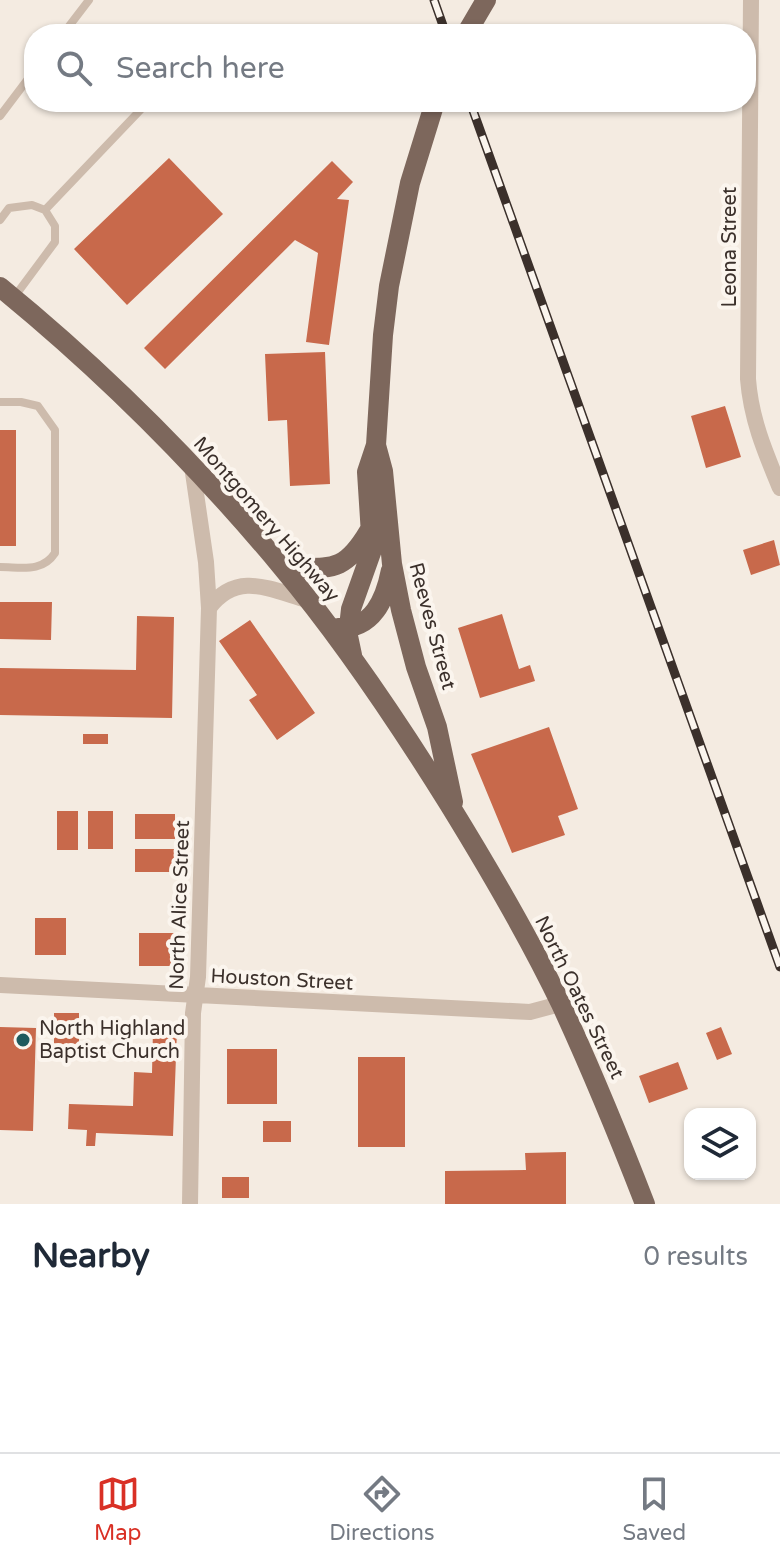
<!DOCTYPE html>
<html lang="en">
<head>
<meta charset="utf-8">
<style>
  :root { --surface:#fff; --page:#f6f6f7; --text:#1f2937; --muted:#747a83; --line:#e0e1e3; --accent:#d93025 }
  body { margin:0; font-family:"Varela Round",sans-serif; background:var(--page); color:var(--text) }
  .controls { position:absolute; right:24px; bottom:24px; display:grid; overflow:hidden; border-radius:16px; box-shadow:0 2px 6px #0004 }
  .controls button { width:72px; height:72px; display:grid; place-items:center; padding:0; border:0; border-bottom:2px solid var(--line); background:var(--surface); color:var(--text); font:40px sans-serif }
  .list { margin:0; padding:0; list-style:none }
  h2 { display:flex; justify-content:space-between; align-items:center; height:104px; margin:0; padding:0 32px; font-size:34px }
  h2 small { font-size:26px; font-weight:400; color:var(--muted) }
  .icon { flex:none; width:44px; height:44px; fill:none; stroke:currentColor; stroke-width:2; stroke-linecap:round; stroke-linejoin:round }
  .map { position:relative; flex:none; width:780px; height:1204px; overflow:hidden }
  .search { position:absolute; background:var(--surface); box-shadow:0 2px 6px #0004; left:24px; right:24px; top:24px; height:88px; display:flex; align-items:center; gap:20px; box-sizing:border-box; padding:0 28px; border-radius:32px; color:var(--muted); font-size:30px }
  .sheet { height:248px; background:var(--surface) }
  nav { display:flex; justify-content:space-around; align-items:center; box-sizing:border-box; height:112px; border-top:2px solid var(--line); background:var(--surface); font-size:22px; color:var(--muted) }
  nav a { display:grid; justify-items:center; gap:4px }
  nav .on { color:var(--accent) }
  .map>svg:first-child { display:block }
  .building { fill:#c8694b }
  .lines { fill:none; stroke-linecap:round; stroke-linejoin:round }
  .lane { stroke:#cdbbac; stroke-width:8 }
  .street { stroke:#cdbbac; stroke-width:16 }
  .primary { stroke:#7d675c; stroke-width:20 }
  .rail-casing { stroke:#3b302b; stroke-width:9 }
  .rail { stroke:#fbf5ee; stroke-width:6; stroke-dasharray:18; stroke-linecap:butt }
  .poi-dot { fill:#1f5a5e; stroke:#fbf5ee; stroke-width:3 }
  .labels { text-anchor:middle; stroke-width:8; stroke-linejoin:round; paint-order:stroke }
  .street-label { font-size:20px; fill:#3b302b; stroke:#fbf5ee }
  .poi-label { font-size:20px; fill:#3b302b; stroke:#fbf5ee; text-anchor:start }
</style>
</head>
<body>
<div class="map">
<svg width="780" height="1204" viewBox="0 0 780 1204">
  <rect width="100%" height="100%" fill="#f4ebe1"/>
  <path class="building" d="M169,158l54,56 -96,91 -53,-56z
    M332,161l21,21 -16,17 12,1 -20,145 -23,-3 12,-89 -23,-13 -130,129 -21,-21z
    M325,352l5,132 -40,2 -3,-66 -19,1 -3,-67z
    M725,406l16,51 -35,11 -15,-52z
    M0,430h16v116h-16z
    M774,540l6,25 -29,10 -8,-25z
    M0,602h52l-1,38 -51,-1z
    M502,614l17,55 11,-4 5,16 -55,17 -22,-70z
    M137,616l37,1 -2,101 -172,-3v-47l136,2z
    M250,620l65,93 -38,27 -28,-40 8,-5 -38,-54z
    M549,727l29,82 -20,7 7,19 -53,18 -41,-99z
    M83,734h25v10h-25z
    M57,811h21v39h-21z
    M88,811h25v38h-25z
    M135,814h40v25h-40z
    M135,849h39v23h-39z
    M35,918h31v37h-31z
    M139,933h37v33h-37z
    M54,1013h25v33h-25z
    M0,1027l36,1 -3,103 -33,-1z
    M721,1027l11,27 -15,6 -11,-27z
    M153,1029l24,1 -4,106 -77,-3 -1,13h-9l1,-16 -19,-1 1,-25 64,2 1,-34 18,1z
    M227,1049h50v55h-50z
    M358,1057h47v90h-47z
    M678,1062l10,27 -39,14 -10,-27z
    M263,1121h28v21h-28z
    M566,1152v52h-121v-33l81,-1 -1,-17z
    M222,1177h27v21h-27z"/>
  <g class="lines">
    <path class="lane" d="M63,34l26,-34
      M0,116l34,-45
      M0,220l9,-12 23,-3 13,5
      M15,296l40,-54v-16l-10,-16 103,-108
      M0,402h21l17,4 17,24v123c-13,20 -34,14 -55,14"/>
    <path class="street" d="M751,0l-3,379c3,40 17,73 32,109
      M209,608c28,-37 60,-19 98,-8
      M0,985l530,27 30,-8
      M190,1204l3,-191 5,-36 11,-369 -3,-46 -14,-96"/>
    <path class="primary" d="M466,34l20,-34
      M435,102l-25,81 -21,103 -6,49 -7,110 7,26 9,93 9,46 15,57 21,60 16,75
      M0,287c103,84 197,178 282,280 62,74 116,155 167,237 40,65 79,131 112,200 30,65 58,133 84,200
      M283,568c47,-1 60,7 86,-37
      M338,628c35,1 47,-28 53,-58
      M352,655l-4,-19 3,-27 21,-59 -5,-78 9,-27"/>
    <defs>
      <path id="rail" d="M434,0l12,34
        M470,102l310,865"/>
    </defs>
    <use href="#rail" class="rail-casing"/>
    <use href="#rail" class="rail"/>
  </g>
  <circle class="poi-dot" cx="23" cy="1040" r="8"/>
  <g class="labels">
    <g class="street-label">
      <text transform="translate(729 247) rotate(-90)" y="7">Leona Street</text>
      <text transform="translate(267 519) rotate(49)" y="7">Montgomery Highway</text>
      <text transform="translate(433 626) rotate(75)" y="7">Reeves Street</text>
      <text transform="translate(179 905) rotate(-88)" y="7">North Alice Street</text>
      <text transform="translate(282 979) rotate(3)" y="7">Houston Street</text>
      <text transform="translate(580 997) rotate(64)" y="7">North Oates Street</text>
    </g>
    <g class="poi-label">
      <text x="39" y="1035">North Highland<tspan x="39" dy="23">Baptist Church</tspan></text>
    </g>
  </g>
</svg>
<div class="controls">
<button><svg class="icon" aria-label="layers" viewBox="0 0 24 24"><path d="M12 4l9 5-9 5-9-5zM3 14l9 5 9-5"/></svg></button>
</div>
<div class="search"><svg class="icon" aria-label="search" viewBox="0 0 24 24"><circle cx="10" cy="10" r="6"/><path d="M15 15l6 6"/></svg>Search here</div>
</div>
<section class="sheet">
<h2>Nearby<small>0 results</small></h2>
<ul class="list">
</ul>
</section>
<nav>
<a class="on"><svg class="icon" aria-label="map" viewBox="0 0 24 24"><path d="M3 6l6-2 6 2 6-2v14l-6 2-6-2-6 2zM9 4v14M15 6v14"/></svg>Map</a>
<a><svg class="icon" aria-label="directions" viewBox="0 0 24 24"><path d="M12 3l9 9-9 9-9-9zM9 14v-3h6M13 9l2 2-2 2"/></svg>Directions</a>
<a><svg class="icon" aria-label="saved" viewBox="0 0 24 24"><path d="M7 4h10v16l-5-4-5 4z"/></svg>Saved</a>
</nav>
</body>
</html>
